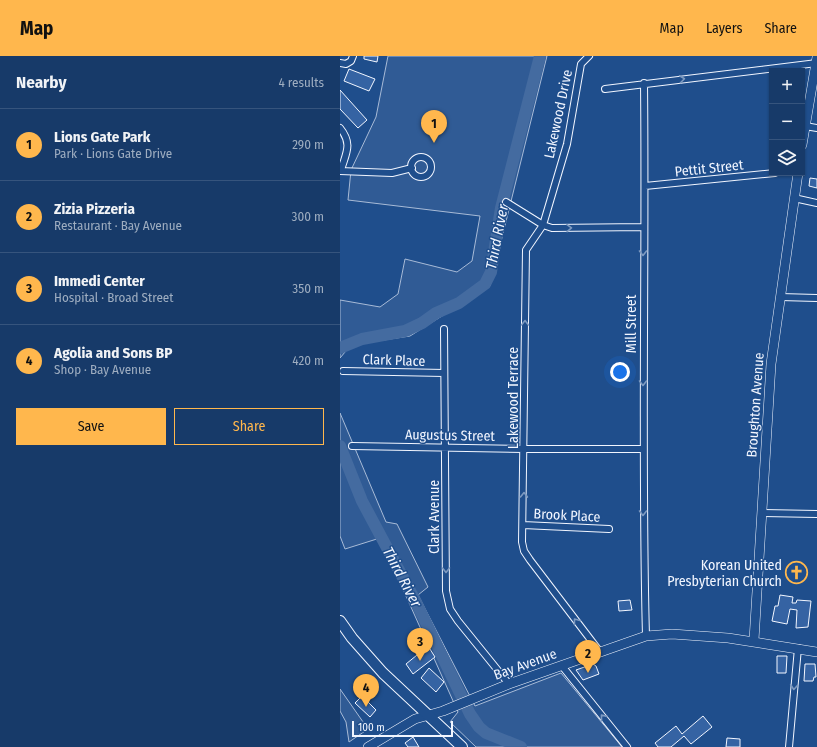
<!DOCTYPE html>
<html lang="en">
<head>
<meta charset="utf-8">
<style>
  :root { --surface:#173a69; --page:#20416f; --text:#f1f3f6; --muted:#9eadc0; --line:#36547d; --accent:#ffb74d }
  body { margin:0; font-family:"Fira Sans Condensed",sans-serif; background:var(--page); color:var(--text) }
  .controls { position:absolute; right:12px; top:12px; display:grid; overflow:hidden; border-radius:0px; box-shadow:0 1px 3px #0004 }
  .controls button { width:36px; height:36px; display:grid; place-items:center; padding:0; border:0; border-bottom:1px solid var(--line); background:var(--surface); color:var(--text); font:20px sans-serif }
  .scale { position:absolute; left:12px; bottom:10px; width:101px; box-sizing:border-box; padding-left:4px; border:2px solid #f2f6ff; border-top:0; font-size:11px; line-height:14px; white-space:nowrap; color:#f2f6ff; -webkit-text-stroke:3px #1f4e8c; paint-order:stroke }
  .you { position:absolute; left:280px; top:316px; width:14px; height:14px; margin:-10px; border:3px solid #fff; border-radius:50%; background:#1a73e8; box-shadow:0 0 0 6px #1a73e833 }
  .badge { display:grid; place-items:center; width:26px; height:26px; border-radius:50%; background:var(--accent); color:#111; font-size:13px; font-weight:700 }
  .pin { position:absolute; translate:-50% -33px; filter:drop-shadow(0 1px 2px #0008) }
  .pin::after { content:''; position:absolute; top:21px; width:14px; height:12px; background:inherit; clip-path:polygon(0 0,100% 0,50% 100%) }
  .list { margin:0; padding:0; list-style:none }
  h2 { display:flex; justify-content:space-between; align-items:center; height:52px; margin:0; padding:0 16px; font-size:17px }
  h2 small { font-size:13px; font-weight:400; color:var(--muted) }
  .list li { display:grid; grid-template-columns:26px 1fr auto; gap:12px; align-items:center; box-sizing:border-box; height:72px; padding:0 16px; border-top:1px solid var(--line) }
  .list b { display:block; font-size:15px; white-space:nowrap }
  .list p { margin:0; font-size:13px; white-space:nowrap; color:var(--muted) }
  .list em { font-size:13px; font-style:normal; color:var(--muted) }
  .actions { display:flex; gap:8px; padding:12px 16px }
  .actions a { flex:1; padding:9px 0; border:1px solid var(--accent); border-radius:0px; text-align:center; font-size:14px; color:var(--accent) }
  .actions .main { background:var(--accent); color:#111 }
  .icon { flex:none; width:22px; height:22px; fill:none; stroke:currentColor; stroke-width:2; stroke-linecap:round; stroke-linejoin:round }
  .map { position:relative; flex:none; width:477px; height:691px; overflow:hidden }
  header { display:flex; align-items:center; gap:24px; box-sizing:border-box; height:56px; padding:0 20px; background:var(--accent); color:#111 }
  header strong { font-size:19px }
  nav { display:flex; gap:22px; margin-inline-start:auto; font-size:14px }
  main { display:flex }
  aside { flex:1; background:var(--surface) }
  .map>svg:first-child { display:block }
  .built { fill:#305b95; stroke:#a8bbd7 }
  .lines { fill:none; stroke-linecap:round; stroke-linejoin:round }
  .river { stroke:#446ba0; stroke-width:12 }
  .building { fill:#3563a3; stroke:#f2f6ff }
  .street-casing { stroke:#f2f6ff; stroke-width:8 }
  .secondary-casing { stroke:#f2f6ff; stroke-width:10 }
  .primary-casing { stroke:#f2f6ff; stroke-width:12 }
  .street { stroke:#1f4e8c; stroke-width:6 }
  .secondary { stroke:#1f4e8c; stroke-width:9 }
  .primary { stroke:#1f4e8c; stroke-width:10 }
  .oneway { stroke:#7e9ac0 }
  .labels { text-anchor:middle; stroke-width:3; stroke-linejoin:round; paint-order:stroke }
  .street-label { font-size:14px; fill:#f2f6ff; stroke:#1f4e8c }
  .poi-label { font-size:14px; fill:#f2f6ff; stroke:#1f4e8c; text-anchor:end }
  .water-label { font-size:15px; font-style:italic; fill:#f2f6ff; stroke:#1f4e8c }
</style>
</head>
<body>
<header>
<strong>Map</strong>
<nav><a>Map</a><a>Layers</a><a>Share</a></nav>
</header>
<main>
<aside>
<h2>Nearby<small>4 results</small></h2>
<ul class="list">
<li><span class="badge">1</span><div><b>Lions Gate Park</b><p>Park · Lions Gate Drive</p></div><em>290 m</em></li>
<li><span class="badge">2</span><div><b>Zizia Pizzeria</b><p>Restaurant · Bay Avenue</p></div><em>300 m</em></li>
<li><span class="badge">3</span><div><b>Immedi Center</b><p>Hospital · Broad Street</p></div><em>350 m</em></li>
<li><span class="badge">4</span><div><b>Agolia and Sons BP</b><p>Shop · Bay Avenue</p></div><em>420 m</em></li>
</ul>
<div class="actions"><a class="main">Save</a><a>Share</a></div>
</aside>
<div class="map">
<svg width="477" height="691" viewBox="0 0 477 691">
  <rect width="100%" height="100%" fill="#1f4e8c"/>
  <path class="built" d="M48,0h159l-57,230 -80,50 -59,9 -11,13v-58l40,7 18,-13 7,-35 52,13 15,-11 8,-45 -132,-16 3,-30 25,-53z
    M0,357l46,109 11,2 31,63 -10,8 57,111 86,-33 61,74h-146l-26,-25 8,-10 -78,-174 -35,11 -5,-13z
    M0,633l28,40 -19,13 -3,-20 -6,-11z"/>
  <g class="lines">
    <path class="river" d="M0,292l22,-9 43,-8 17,-8 14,-10 23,-10 26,-19 6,-12 10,-64 39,-152
      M0,390l22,55 54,101 54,112 9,13 7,6 35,14"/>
  </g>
  <path class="building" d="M24,0h14l-1,6 -13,-3z
    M9,13l26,10 -6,12 -25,-10z
    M0,34l27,30 -9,8 -18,-19z
    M470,122l7,1v9l-8,-2z
    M440,539l13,2 -1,6h4l1,-3 14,1 -3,26 -12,1 1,-18 -7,-1 -3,15 -15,-3 3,-15h3z
    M290,544l2,10 -13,1 -1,-10z
    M88,590l7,11 -22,17 -7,-10z
    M437,600h10l-1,17h-9z
    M253,608l3,2 3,8 -16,6 -7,-10z
    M465,608h10l1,13h-2l-1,4h-9z
    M89,612l15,14 -8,10 -15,-14z
    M22,640l14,14 -6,7 -15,-14z
    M363,660l9,11 -21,17 -7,-8 -13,11h-13l-3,-4 21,-17 6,8z
    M73,681l6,10h-11l-3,-4z
    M387,682l13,1v8h-14z"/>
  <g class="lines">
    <defs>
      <path id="street" d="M0,7l6,1 5,-3 2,-5
        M304,27c2,185 -3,369 2,553
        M265,33l212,-26
        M465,70l12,2
        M0,72c13,16 6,25 1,42
        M71 111a10 10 0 1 1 20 0a10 10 0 1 1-20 0Z
        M0,115l52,2 20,-5
        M305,130l130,-13
        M454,142l23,5
        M166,146l37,23 24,-81 14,-80 8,-8
        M440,241l37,1
        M104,273l2,262 4,18 8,12 51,63
        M3,315l101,2
        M12,390l172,3h119
        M423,457l54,1
        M183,469l86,4
        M260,596l-70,-92 -6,-9 -2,-9 4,-292 17,-25 9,3 91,-1
        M222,610l65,81
        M449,691l9,-99"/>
      <path id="secondary" d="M462,89l15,-88
        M414,584l17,-276 27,-191
        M28,691l47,-28 28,-8 66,-27 137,-48 26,-2 56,4 89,14"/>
      <path id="primary" d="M0,565l12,17 31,35 79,74"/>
    </defs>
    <use href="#street" class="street-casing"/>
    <use href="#secondary" class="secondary-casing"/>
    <use href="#primary" class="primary-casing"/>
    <use href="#street" class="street"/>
    <use href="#secondary" class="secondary"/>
    <use href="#primary" class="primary"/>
  </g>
  <defs><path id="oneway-chevron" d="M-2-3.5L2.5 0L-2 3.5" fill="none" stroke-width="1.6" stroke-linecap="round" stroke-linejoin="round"/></defs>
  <g class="oneway">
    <use href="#oneway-chevron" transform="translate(342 23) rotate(-7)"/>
    <use href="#oneway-chevron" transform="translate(229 172) rotate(-1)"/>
    <use href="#oneway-chevron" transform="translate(303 197) rotate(90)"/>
    <use href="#oneway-chevron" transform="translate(185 267) rotate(-90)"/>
    <use href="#oneway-chevron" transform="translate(303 327) rotate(90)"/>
    <use href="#oneway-chevron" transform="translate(184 439) rotate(-89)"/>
    <use href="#oneway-chevron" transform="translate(303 457) rotate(90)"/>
    <use href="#oneway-chevron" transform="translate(106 514) rotate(90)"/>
    <use href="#oneway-chevron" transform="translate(236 565) rotate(-127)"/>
    <use href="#oneway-chevron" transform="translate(454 631) rotate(95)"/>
    <use href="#oneway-chevron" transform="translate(263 661) rotate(-129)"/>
  </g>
  <defs>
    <symbol id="church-ring" viewBox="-11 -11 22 22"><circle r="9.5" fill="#1f4e8c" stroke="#ffb74d" stroke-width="1.5"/><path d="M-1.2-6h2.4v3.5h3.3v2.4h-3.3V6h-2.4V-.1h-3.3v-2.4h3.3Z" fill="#ffb74d"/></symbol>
  </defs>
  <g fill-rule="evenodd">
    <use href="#church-ring" x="444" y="504" width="25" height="25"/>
  </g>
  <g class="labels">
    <g class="street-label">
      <text transform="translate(218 58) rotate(-78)" y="5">Lakewood Drive</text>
      <text transform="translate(369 112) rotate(-6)" y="5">Pettit Street</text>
      <text transform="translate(291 268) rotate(-90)" y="5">Mill Street</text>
      <text transform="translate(54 304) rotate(2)" y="5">Clark Place</text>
      <text transform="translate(173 342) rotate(-90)" y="5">Lakewood Terrace</text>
      <text transform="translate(415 349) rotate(-86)" y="5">Broughton Avenue</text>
      <text transform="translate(110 379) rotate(1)" y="5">Augustus Street</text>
      <text transform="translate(227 459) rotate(3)" y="5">Brook Place</text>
      <text transform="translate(94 461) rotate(-90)" y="5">Clark Avenue</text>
      <text transform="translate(185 608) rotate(-20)" y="5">Bay Avenue</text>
    </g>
    <g class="poi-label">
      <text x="442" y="514">Korean United<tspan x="442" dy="16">Presbyterian Church</tspan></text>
    </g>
    <g class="water-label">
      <text transform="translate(157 181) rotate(-79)" y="5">Third River</text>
      <text transform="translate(62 521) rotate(62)" y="5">Third River</text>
    </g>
  </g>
</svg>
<div class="controls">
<button>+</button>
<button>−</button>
<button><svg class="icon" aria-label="layers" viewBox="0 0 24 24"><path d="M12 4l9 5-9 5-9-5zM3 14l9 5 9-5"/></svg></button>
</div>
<div class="scale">100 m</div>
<div class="you"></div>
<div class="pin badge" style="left:94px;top:87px">1</div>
<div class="pin badge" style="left:248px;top:617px">2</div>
<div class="pin badge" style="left:80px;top:605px">3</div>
<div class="pin badge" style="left:26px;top:651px">4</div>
</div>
</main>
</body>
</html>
